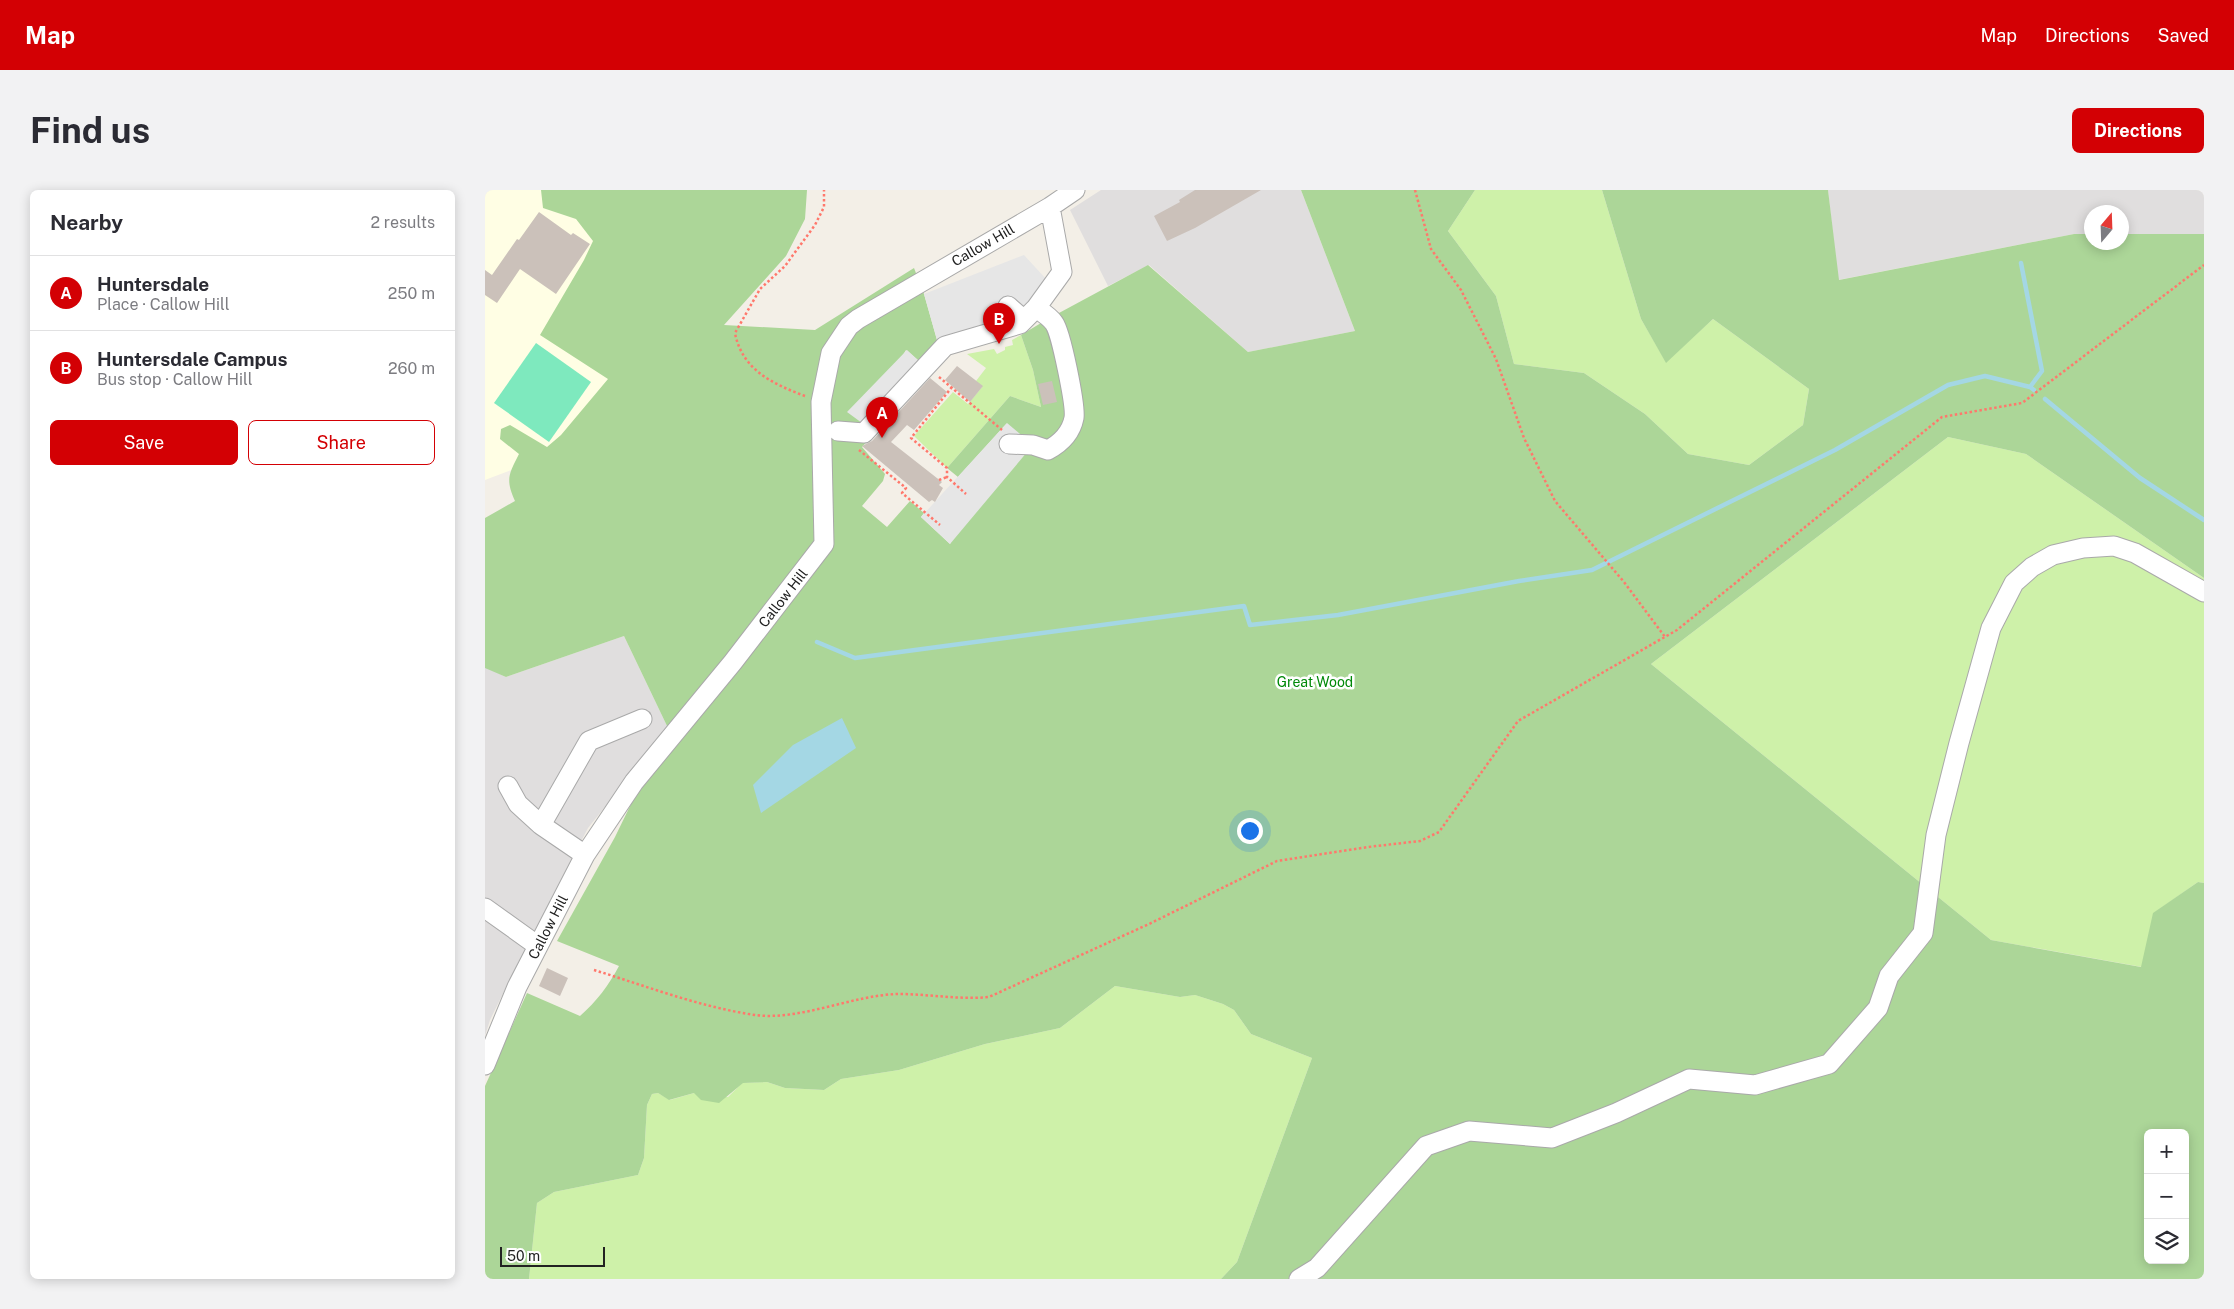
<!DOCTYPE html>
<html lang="en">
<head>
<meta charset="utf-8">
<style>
  :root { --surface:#fff; --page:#f2f2f3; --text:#2b2b33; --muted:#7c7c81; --line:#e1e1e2; --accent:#d30004 }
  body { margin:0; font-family:"Public Sans",sans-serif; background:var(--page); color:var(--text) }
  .controls { position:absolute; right:15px; bottom:15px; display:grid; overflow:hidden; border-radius:8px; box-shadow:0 2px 12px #0003 }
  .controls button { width:45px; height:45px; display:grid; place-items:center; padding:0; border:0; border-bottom:1px solid var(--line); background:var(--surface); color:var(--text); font:25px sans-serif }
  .compass { position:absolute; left:1599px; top:15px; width:45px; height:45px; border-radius:50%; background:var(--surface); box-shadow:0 2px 12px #0003; rotate:19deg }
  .scale { position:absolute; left:15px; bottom:12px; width:105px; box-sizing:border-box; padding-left:5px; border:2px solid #222; border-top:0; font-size:14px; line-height:18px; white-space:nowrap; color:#222; -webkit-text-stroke:4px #fff; paint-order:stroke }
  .you { position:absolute; left:764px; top:640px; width:18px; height:18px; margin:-12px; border:4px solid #fff; border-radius:50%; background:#1a73e8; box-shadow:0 0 0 8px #1a73e833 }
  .badge { display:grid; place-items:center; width:32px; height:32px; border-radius:50%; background:var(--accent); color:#fff; font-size:16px; font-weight:700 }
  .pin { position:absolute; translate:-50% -41px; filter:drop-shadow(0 1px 2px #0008) }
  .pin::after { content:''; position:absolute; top:26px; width:18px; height:15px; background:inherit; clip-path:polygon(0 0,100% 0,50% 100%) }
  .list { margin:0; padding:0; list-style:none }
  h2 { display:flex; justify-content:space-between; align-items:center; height:65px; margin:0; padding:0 20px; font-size:21px }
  h2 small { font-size:16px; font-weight:400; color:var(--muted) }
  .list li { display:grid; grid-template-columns:32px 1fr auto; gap:15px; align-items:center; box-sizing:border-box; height:75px; padding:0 20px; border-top:1px solid var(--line) }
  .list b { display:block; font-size:19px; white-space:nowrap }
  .list p { margin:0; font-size:16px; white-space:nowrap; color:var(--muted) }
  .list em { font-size:16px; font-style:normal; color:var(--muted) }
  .actions { display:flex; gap:10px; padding:15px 20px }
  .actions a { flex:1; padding:11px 0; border:1px solid var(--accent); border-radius:8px; text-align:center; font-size:18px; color:var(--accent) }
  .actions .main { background:var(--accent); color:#fff }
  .icon { flex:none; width:28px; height:28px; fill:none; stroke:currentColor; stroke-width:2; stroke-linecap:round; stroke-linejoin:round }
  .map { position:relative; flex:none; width:1719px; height:1089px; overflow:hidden; border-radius:8px }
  header { display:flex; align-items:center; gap:30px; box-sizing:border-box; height:70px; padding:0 25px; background:var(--accent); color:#fff }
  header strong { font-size:24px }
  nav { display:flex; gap:28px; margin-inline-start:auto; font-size:18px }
  .intro { display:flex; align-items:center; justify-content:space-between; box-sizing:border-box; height:120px; padding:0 30px }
  h1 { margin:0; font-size:35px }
  .button { padding:12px 22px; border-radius:8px; background:var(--accent); color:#fff; font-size:18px; font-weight:700 }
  main { display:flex; gap:30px; padding:0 30px }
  aside { flex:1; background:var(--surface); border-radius:8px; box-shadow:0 2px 12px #0003 }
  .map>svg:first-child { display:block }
  .residential { fill:#e0dede }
  .education { fill:#fffee4 }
  .grass { fill:#cef1a9 }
  .forest { fill:#acd698; fill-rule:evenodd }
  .pitch { fill:#7ee9be }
  .parking { fill:#e6e6e6 }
  .water { fill:#a4d7e4 }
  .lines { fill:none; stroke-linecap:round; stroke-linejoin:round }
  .stream { stroke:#a4d7e4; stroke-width:4.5 }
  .building { fill:#cbc1ba }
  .minor-casing { stroke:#a9a9a9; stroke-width:21 }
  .path { stroke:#ff786c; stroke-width:2.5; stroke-dasharray:2.5 2.5; stroke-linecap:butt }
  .minor { stroke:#fff; stroke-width:19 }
  .labels { text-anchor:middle; stroke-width:5; stroke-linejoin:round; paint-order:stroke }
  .street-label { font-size:14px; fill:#222; stroke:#fff }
  .park-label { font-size:14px; fill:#018909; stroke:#fff }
</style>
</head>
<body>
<header>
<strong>Map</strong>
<nav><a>Map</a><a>Directions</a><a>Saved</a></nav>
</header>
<div class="intro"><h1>Find us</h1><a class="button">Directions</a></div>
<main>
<aside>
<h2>Nearby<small>2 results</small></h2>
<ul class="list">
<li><span class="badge">A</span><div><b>Huntersdale</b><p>Place · Callow Hill</p></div><em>250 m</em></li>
<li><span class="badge">B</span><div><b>Huntersdale Campus</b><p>Bus stop · Callow Hill</p></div><em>260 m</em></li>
</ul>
<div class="actions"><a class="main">Save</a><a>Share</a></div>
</aside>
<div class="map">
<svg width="1719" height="1089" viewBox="0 0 1719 1089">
  <rect width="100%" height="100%" fill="#f3efe7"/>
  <path class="residential" d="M616,0h200l54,141 -107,21 -99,-87 -41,21 -38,-76z
    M1343,0h376v44h-82l-1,-22h-30v22h-17l-236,46z
    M139,446l44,92 -80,100 -71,137 -27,55 -5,16v-369l21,10z"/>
  <path class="education" d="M0,0h116l33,165 -88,102 -61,23z"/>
  <path class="grass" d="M990,0h127l39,129 25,43 47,-43 96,70 -6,36 -54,40 -61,-11 -43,-40 -61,-41 -70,-9 -18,-68 -48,-65z
    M536,145l12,35 8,37 -31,-11 -63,72 -33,-32 39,-44 15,12 14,-17 -6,-6 10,-13 -19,-14 27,-5 3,5 8,-4v-3l8,-2 -1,-5z
    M1463,247l78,17 178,124v305l-6,-1 -44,31 -12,54 -151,-27 -340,-276z
    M630,796l65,11 15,-2 28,9 11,6 17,24 61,24 -75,204 -16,17h-692l8,-76 17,-11 84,-17 6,-17 3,-53 5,-11 6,-1 12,7 24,-7 34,4 14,-14 25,-1 18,6 39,2 17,-11 58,-9 86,-26 75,-16z"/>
  <path class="forest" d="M56,0h266l-2,29 -19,37 -62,69 91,5 99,-62 10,26 13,46 -18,21 -13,-11 -44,73 12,11 -12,13 23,27 -2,7 -21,25 25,21 23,-26 14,12 -3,4 29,27 57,-121 -49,54 -11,-9 63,-72 31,11 -8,-37 -12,-35 25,-15 102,-55 100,87 107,-21 -54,-141h174l-27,41 48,65 18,68 70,9 61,41 43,40 61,11 54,-40 6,-36 -96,-70 -47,44 -25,-44 -39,-129h226l11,90 235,-46h17v8h30l1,-8h82v344l-178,-124 -78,-17 -297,227 340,276 150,27 12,-54 45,-31 6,1v396h-983l16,-17 75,-204 -61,-24 -17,-24 -11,-6 -28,-9 -15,2 -65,-11 -55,42 -75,16 -86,26 -58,9 -17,11 -39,-2 -18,-6 -24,1 -24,20 -18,-3 -7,-7 -25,7 -11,-7 -6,1 -5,11 -3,53 -6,17 -84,17 -17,11 -8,76h-44v-193l42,-93 53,23c16,-14 29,-31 39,-50l-62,-25 58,-104 53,-109 -44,-92 -118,41 -21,-9v-150l30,-17c-10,-22 -6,-27 4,-47l-19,-15 1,-10 9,-4 37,22 14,-12 47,-56 -68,-44 44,-75 9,-19 -17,-22 -33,-11zM1663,943h37v127h-37z"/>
  <path class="pitch" d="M51,153l55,39 -42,60 -55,-39z"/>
  <path class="parking" d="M539,65l23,25 -35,41 -75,19 -13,-46z
    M422,160l12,11 -57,62 -15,-11z
    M522,233l26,22 -83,99 -29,-27z"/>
  <path class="water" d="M357,528l14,30 -95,65 -8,-28 40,-40z"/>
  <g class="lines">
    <path class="stream" d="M1536,73l21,108 -12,16
      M1560,209l95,79 64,42
      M332,452l38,16 389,-52 6,19 88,-10 181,-34 73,-11 243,-120 113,-65 37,-9 45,11 4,3"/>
  </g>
  <path class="building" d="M710,0h66l-66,38 -28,13 -13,-25 26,-14 -1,-2z
    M54,22l32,23 2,-2 17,11 -34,50 -36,-25 -23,34 -12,-8v-25l7,5 25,-36 2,1z
    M472,176l26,20 -13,16 -25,-22z
    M445,188l17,14 -33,38 -7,-5 -16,17 51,40 -3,3 4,3 -8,14 -3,-2 -3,2 -67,-56 10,-5z
    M567,191l5,21 -14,3 -5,-21z
    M62,778l21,10 -8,18 -21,-10z"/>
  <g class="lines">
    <defs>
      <path id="minor" d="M523,116l16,14
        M353,241l26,2 81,-87 75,-22 16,-16 26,-36 -12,-65
        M524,254l24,1 15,5c13,-7 23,-17 26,-32 2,-12 -13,-86 -20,-95 -4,-6 -12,-11 -18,-15
        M23,596l10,18 23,21
        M100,665l-44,-30 48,-84 53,-22
        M0,718l53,38
        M0,875l32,-78 68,-132 49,-73 99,-120 91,-118 -3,-142 10,-49 18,-27 9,-7 192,-112 25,-17
        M814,1089l18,-11 109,-122 43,-15 83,7 64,-25 73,-34 66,6 74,-21 49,-56 11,-32 34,-43 13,-98 23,-92 32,-115 23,-45 18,-16 21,-12 30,-7 31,-2 21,7 69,39"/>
    </defs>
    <use href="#minor" class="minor-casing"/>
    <path class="path" d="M930,0l16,59 30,41 35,69 28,79 31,63 69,81 41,55
      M454,187l63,53
      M467,197l-41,51 36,30v9l19,17
      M320,206c-32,-12 -63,-26 -70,-63l25,-44 25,-23 30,-41 9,-18v-17
      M374,260l47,38 -4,5 38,32
      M454,290l8,-3
      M109,780c52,16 106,37 161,45 45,6 98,-20 143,-21 31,0 61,6 91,3l160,-73 128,-63 91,-14 52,-6 19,-9 79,-111 159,-91 265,-213 80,-14 182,-138"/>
    <use href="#minor" class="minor"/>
  </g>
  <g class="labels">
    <g class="street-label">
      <text transform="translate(498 55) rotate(-30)" y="5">Callow Hill</text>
      <text transform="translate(298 408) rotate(-52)" y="5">Callow Hill</text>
      <text transform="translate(63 737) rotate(-63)" y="5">Callow Hill</text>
    </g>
    <g class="park-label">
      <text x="830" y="497">Great Wood</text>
    </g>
  </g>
</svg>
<div class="controls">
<button>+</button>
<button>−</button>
<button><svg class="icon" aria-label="layers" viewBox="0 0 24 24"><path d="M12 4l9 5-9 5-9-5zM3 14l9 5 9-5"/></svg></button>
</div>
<svg class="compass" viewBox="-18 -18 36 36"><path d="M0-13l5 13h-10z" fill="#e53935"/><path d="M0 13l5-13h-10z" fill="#7c7c81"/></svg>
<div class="scale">50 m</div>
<div class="you"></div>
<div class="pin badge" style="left:397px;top:248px">A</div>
<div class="pin badge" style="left:514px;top:154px">B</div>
</div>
</main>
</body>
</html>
